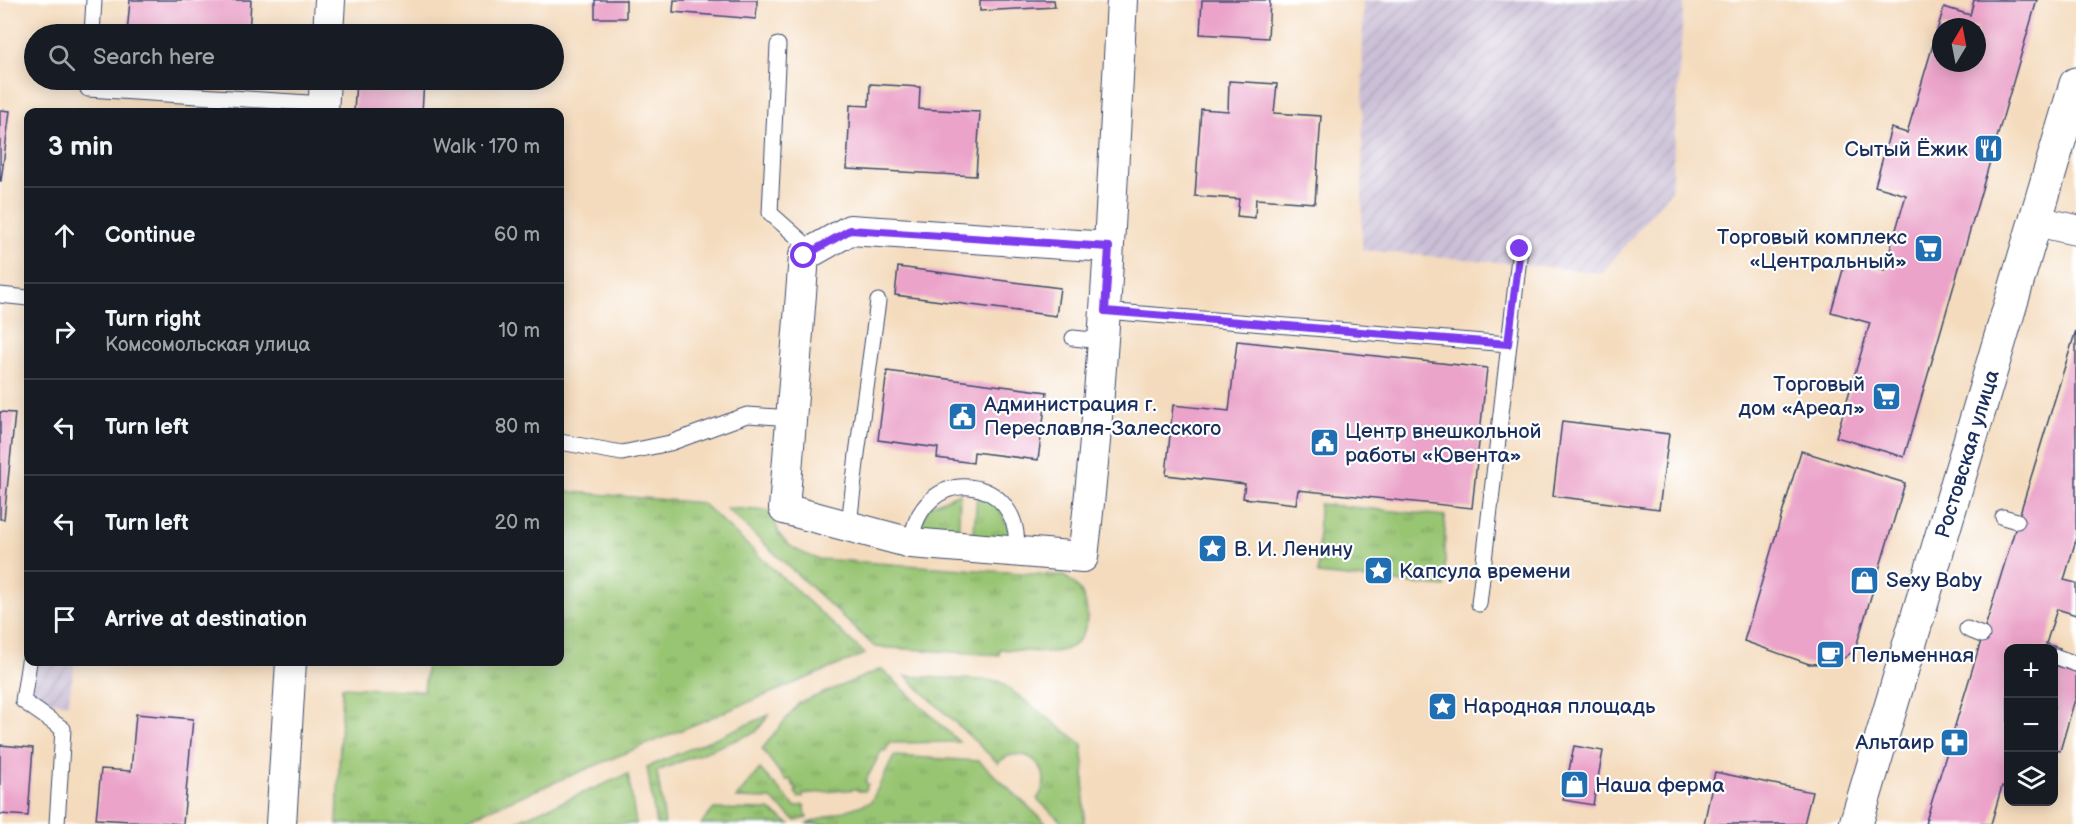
<!DOCTYPE html>
<html lang="en">
<head>
<meta charset="utf-8">
<style>
  :root { --surface:#171b24; --page:#20242c; --text:#f1f3f6; --muted:#9ea1a6; --line:#363941 }
  body { margin:0; font-family:"Balsamiq Sans",sans-serif; background:var(--page); color:var(--text) }
  .controls { position:absolute; right:18px; bottom:18px; display:grid; overflow:hidden; border-radius:12px; box-shadow:0 3px 15px #0003 }
  .controls button { width:54px; height:54px; display:grid; place-items:center; padding:0; border:0; border-bottom:2px solid var(--line); background:var(--surface); color:var(--text); font:30px sans-serif }
  .compass { position:absolute; left:1932px; top:18px; width:54px; height:54px; border-radius:50%; background:var(--surface); box-shadow:0 3px 15px #0003; rotate:10deg }
  .stop { position:absolute; width:18px; height:18px; margin:-14px; border:4px solid #7c3aed; border-radius:50%; background:#fff }
  .stop.end { background:#7c3aed; border-color:#fff; box-shadow:0 2px 6px #0008 }
  .list { margin:0; padding:0; list-style:none }
  h2 { display:flex; justify-content:space-between; align-items:center; height:78px; margin:0; padding:0 24px; font-size:26px }
  h2 small { font-size:20px; font-weight:400; color:var(--muted) }
  .list li { display:grid; grid-template-columns:39px 1fr auto; gap:18px; align-items:center; box-sizing:border-box; height:96px; padding:0 24px; border-top:2px solid var(--line) }
  .list b { display:block; font-size:22px; white-space:nowrap }
  .list p { margin:0; font-size:20px; white-space:nowrap; color:var(--muted) }
  .list em { font-size:20px; font-style:normal; color:var(--muted) }
  .icon { flex:none; width:33px; height:33px; fill:none; stroke:currentColor; stroke-width:2; stroke-linecap:round; stroke-linejoin:round }
  .map { position:relative; flex:none; width:2076px; height:824px; overflow:hidden }
  .search { position:absolute; background:var(--surface); box-shadow:0 3px 15px #0003; left:24px; top:24px; width:540px; height:66px; display:flex; align-items:center; gap:15px; box-sizing:border-box; padding:0 21px; border-radius:33px; color:var(--muted); font-size:22px }
  .panel { position:absolute; background:var(--surface); box-shadow:0 3px 15px #0003; left:24px; top:108px; width:540px; height:558px; border-radius:12px }
  .map>svg:first-child { display:block }
  .industrial { fill:url(#industrial-furrows) }
  .grass { fill:url(#grass-tufts); stroke:#5a7a68; stroke-width:1.5 }
  .building { fill:#eba3c9; fill-rule:evenodd }
  .lines { fill:none; stroke-linecap:round; stroke-linejoin:round }
  .service-casing { stroke:#3c496c; stroke-width:17 }
  .minor-casing { stroke:#3c496c; stroke-width:32 }
  .primary-casing { stroke:#3c496c; stroke-width:35 }
  .service { stroke:#fff; stroke-width:15 }
  .minor { stroke:#fff; stroke-width:30 }
  .primary { stroke:#fff; stroke-width:33 }
  .route { stroke:#7c3aed; stroke-width:8 }
  .labels { text-anchor:middle; stroke-width:4.5; stroke-linejoin:round; paint-order:stroke }
  .poi-label { font-size:21px; fill:#1b2f5e; stroke:#fff; text-anchor:start }
  .street-label { font-size:21px; fill:#1b2f5e; stroke:#fff }
</style>
</head>
<body>
<div class="map">
<svg width="2076" height="824" viewBox="0 0 2076 824">
  <defs>
    <pattern id="industrial-furrows" width="10" height="10" patternUnits="userSpaceOnUse" patternTransform="scale(1.5)"><rect width="10" height="10" fill="#cabfd6"/><path d="M-1 1l2-2M0 10L10 0M9 11l2-2" fill="none" stroke="#ada4ba"/></pattern>
    <pattern id="grass-tufts" width="24" height="20" patternUnits="userSpaceOnUse" patternTransform="scale(1.5)"><rect width="24" height="20" fill="#98c572"/><path d="M3 7l-1-3M5 7V3M7 7l1-3M15 17l-1-3M17 17v-4M19 17l1-3" fill="none" stroke="#7ba061"/></pattern>
  </defs>
  <rect width="100%" height="100%" fill="#fff"/>
  <filter id="ink" filterUnits="userSpaceOnUse"><feTurbulence type="fractalNoise" baseFrequency=".0167" numOctaves="2"/><feDisplacementMap in="SourceGraphic" scale="12" xChannelSelector="R" yChannelSelector="G"/><feConvolveMatrix kernelMatrix="1 2 1 2 8 2 1 2 1" color-interpolation-filters="sRGB"/></filter>
  <filter id="wash" filterUnits="userSpaceOnUse"><feTurbulence type="fractalNoise" baseFrequency=".008" numOctaves="4" result="noise"/><feDisplacementMap in="SourceGraphic" scale="24" xChannelSelector="R" yChannelSelector="G"/><feGaussianBlur stdDeviation="1.35" result="paint"/><feColorMatrix in="noise" values="0 0 0 0 0 0 0 0 0 0 0 0 0 0 0 0 0 1.4 0 .05"/><feComposite in="paint" operator="in"/></filter>
  <g filter="url(#wash)">
    <rect width="100%" height="100%" fill="#f4dbbd"/>
    <path class="industrial" d="M1363,0h321l-13,191 -69,82 -83,-9 -157,-14z
      M36,662h39l-7,42 -38,-6z"/>
    <path class="grass" d="M560,491l142,12 163,151 -411,170h-117l5,-137 82,4 3,-29h133z
      M960,493l-2,49 -41,-10 12,-26z
      M977,495l19,7 18,37 -41,5z
      M1319,504l126,12v71l-127,-13z
      M726,508l44,3c5,7 6,15 9,22 7,14 27,22 40,26l244,17c33,15 32,68 -3,75 -15,3 -44,-1 -60,-2l-1,6 -124,-8z
      M882,669l77,73 -69,1 -5,8 -3,-1 -17,32 3,2 -3,7h-7l-1,-2 -54,5v3l-4,1 -4,-6 2,-1 -7,-12 -4,2 -24,-32 37,-46z
      M906,676l93,5 83,63 2,21v59h-20l-27,-25c22,-28 -13,-60 -39,-36z
      M769,715l-13,17 -99,39 8,53h-9l-9,-57z
      M894,756l85,5 68,63h-241l65,-22z
      M760,769l35,38 9,-2 3,13 -11,3 -25,-22 -35,-1z
      M628,774l8,50h-127z
      M714,809l55,1 21,14h-89z"/>
    <g id="blocks">
      <path class="building" d="M130,0h121l-2,34h-122z
        M595,0h31v18h-31z
        M674,0h83l-1,19 -83,-7z
        M980,0h74l1,7 -75,4z
        M1202,0h68l-2,38 -68,-4z
        M1974,0h63l-133,457 -68,-20 34,-114 -39,-11 15,-53 38,12 22,-76 -31,-9 16,-58 16,5 37,-126 26,8zM1941,27h36v36h-36z
        M356,80l68,1 -2,31h-68z
        M1229,81l48,3 -3,29 47,3 -6,87 -59,-4 -1,19 -18,-2 2,-17 -44,-3 6,-87 27,2z
        M870,84l50,3 -1,22 61,3 -4,64 -129,-7 3,-64 19,1z
        M0,110l10,1 -9,70h-1z
        M898,267l162,21 -4,28 -161,-21z
        M2076,330v210l-12,40 12,3v32l-19,-6 -11,35 14,4 -6,17 22,6v25l-16,55 -6,-1v-102h-46v140l-6,-2 -11,38h-66z
        M1237,341l250,27 -15,140 -174,-18 -2,14 -53,-6 2,-14 -79,-9 7,-70 56,6z
        M887,371l160,21 -9,68 -64,-8 -1,11 -36,-5 1,-10 -60,-8z
        M0,412l15,1 -11,106h-4z
        M1562,421l107,13 -10,75 -106,-13z
        M1801,451l104,32 -50,167 -18,13 -28,1 -65,-23z
        M136,714l57,5 -10,105 -87,-5 5,-50 30,2z
        M0,745l33,3 -5,68 -28,-2z
        M1574,746l29,5 -10,54 -30,-5z
        M1715,772l97,20 -8,32h-100z"/>
    </g>
  </g>
  <g filter="url(#ink)">
    <use href="#blocks" fill-opacity="0" stroke="#3c496c" stroke-width="1.5"/>
    <g class="lines">
      <defs>
        <path id="service" d="M92,34l2,-34
          M778,45l-8,168 43,38
          M89,80l-1,9 236,15
          M0,295l28,3
          M1105,311l403,33
          M1073,338l29,3
          M560,442l62,11 48,-10 77,-28 45,3
          M2003,517l14,4
          M849,525l8,-71 21,-153
          M911,543c9,-82 114,-70 105,9
          M1479,604l41,-355
          M1967,629l15,6
          M2057,657l19,7
          M29,662l-6,39 40,28 -6,95"/>
        <path id="minor" d="M328,34l2,-34
          M323,112l2,-32
          M2036,221l40,9
          M1083,557l-172,-14 -127,-34 20,-253 46,-26 259,17
          M1083,557c22,-185 29,-371 39,-557
          M281,824l10,-162"/>
        <path id="primary" d="M1856,824l220,-740"/>
      </defs>
      <use href="#service" class="service-casing"/>
      <use href="#minor" class="minor-casing"/>
      <use href="#primary" class="primary-casing"/>
      <use href="#service" class="service"/>
      <use href="#minor" class="minor"/>
      <use href="#primary" class="primary"/>
    </g>
  </g>
  <g class="lines" filter="url(#ink)">
    <path class="route" d="M804,256l46,-26 259,17 -4,64 403,33 12,-95"/>
  </g>
  <defs>
    <symbol id="restaurant-square" viewBox="-11 -11 22 22"><rect x="-9" y="-9" width="18" height="18" rx="4" fill="#1f6fb2" stroke="#fff"/><path d="M-5-6h1v4h1v-4h1v4h1v-4h1v5L-1.5 .5V6h-2V.5L-5-1ZM5-6V6H3V1.5H1.5Q1.5-4 5-6Z" fill="#fff"/></symbol>
    <symbol id="supermarket-square" viewBox="-11 -11 22 22"><rect x="-9" y="-9" width="18" height="18" rx="4" fill="#1f6fb2" stroke="#fff"/><path d="M-6-5.5h2.5l.6 2H6L4.5 2H-2.5L-4.4-4H-6ZM-1.5 3.2a1.3 1.3 0 1 0 .1 0ZM3 3.2a1.3 1.3 0 1 0 .1 0Z" fill="#fff"/></symbol>
    <symbol id="civic-square" viewBox="-11 -11 22 22"><rect x="-9" y="-9" width="18" height="18" rx="4" fill="#1f6fb2" stroke="#fff"/><path d="M-.6-6.5H3V-4.5H.6V-3L4-1V1h2V6H-6V1h2V-1L-.6-3ZM-1.2 2.5V6h2.4V2.5Z" fill="#fff"/></symbol>
    <symbol id="sight-square" viewBox="-11 -11 22 22"><rect x="-9" y="-9" width="18" height="18" rx="4" fill="#1f6fb2" stroke="#fff"/><path d="M0-6L1.8-2.2L6-1.7L2.9 1.2L3.7 5.4L0 3.3L-3.7 5.4L-2.9 1.2L-6-1.7L-1.8-2.2Z" fill="#fff"/></symbol>
    <symbol id="shop-square" viewBox="-11 -11 22 22"><rect x="-9" y="-9" width="18" height="18" rx="4" fill="#1f6fb2" stroke="#fff"/><path d="M-5-2.5h2.3a2.7 3.5 0 0 1 5.4 0H5L5.5 6h-11ZM-1.5-2.5h3a1.5 2.3 0 0 0-3 0Z" fill="#fff"/></symbol>
    <symbol id="cafe-square" viewBox="-11 -11 22 22"><rect x="-9" y="-9" width="18" height="18" rx="4" fill="#1f6fb2" stroke="#fff"/><path d="M-5.5-4.5H6V0H3Q3 3.5 0 3.5H-2.5Q-5.5 3.5-5.5 0ZM3-3.2v2h1.7v-2ZM-6 4.5H4V6H-6Z" fill="#fff"/></symbol>
    <symbol id="pharmacy-square" viewBox="-11 -11 22 22"><rect x="-9" y="-9" width="18" height="18" rx="4" fill="#1f6fb2" stroke="#fff"/><path d="M-2-6h4v4h4v4h-4v4h-4v-4h-4v-4h4Z" fill="#fff"/></symbol>
  </defs>
  <g fill-rule="evenodd">
    <use href="#restaurant-square" x="1972" y="132" width="33" height="33"/>
    <use href="#supermarket-square" x="1912" y="232" width="33" height="33"/>
    <use href="#supermarket-square" x="1870" y="380" width="33" height="33"/>
    <use href="#civic-square" x="946" y="400" width="33" height="33"/>
    <use href="#civic-square" x="1308" y="426" width="33" height="33"/>
    <use href="#sight-square" x="1196" y="532" width="33" height="33"/>
    <use href="#sight-square" x="1362" y="554" width="33" height="33"/>
    <use href="#shop-square" x="1848" y="564" width="33" height="33"/>
    <use href="#cafe-square" x="1814" y="638" width="33" height="33"/>
    <use href="#sight-square" x="1426" y="690" width="33" height="33"/>
    <use href="#pharmacy-square" x="1938" y="726" width="33" height="33"/>
    <use href="#shop-square" x="1558" y="768" width="33" height="33"/>
  </g>
  <g class="labels">
    <g class="poi-label">
      <text x="1968" y="156" text-anchor="end">Сытый Ёжик</text>
      <text x="1907" y="244" text-anchor="end">Торговый комплекс<tspan x="1907" dy="24">«Центральный»</tspan></text>
      <text x="1865" y="391" text-anchor="end">Торговый<tspan x="1865" dy="24">дом «Ареал»</tspan></text>
      <text x="984" y="411">Администрация г.<tspan x="984" dy="24">Переславля-Залесского</tspan></text>
      <text x="1345" y="438">Центр внешкольной<tspan x="1345" dy="24">работы «Ювента»</tspan></text>
      <text x="1234" y="556">В. И. Ленину</text>
      <text x="1399" y="578">Капсула времени</text>
      <text x="1886" y="587">Sexy Baby</text>
      <text x="1851" y="662">Пельменная</text>
      <text x="1463" y="713">Народная площадь</text>
      <text x="1934" y="749" text-anchor="end">Альтаир</text>
      <text x="1595" y="792">Наша ферма</text>
    </g>
    <g class="street-label">
      <text transform="translate(1967 454) rotate(-73)" y="7">Ростовская улица</text>
    </g>
  </g>
</svg>
<div class="controls">
<button>+</button>
<button>−</button>
<button><svg class="icon" aria-label="layers" viewBox="0 0 24 24"><path d="M12 4l9 5-9 5-9-5zM3 14l9 5 9-5"/></svg></button>
</div>
<svg class="compass" viewBox="-18 -18 36 36"><path d="M0-13l5 13h-10z" fill="#e53935"/><path d="M0 13l5-13h-10z" fill="#9ea1a6"/></svg>
<div class="stop" style="left:804px;top:256px"></div>
<div class="stop end" style="left:1520px;top:249px"></div>
<div class="search"><svg class="icon" aria-label="search" viewBox="0 0 24 24"><circle cx="10" cy="10" r="6"/><path d="M15 15l6 6"/></svg>Search here</div>
<section class="panel">
<h2>3 min<small>Walk · 170 m</small></h2>
<ul class="list">
<li><svg class="icon" aria-label="ahead" viewBox="0 0 24 24"><path d="M12 20V5M6 11l6-6 6 6"/></svg><div><b>Continue</b></div><em>60 m</em></li>
<li><svg class="icon" aria-label="right" viewBox="0 0 24 24"><path d="M7 20v-9h11M14 6l5 5-5 5"/></svg><div><b>Turn right</b><p>Комсомольская улица</p></div><em>10 m</em></li>
<li><svg class="icon" aria-label="left" viewBox="0 0 24 24"><path d="M17 20v-9H6M10 6l-5 5 5 5"/></svg><div><b>Turn left</b></div><em>80 m</em></li>
<li><svg class="icon" aria-label="left" viewBox="0 0 24 24"><path d="M17 20v-9H6M10 6l-5 5 5 5"/></svg><div><b>Turn left</b></div><em>20 m</em></li>
<li><svg class="icon" aria-label="arrive" viewBox="0 0 24 24"><path d="M6 21V4h12l-3 4 3 4H6"/></svg><div><b>Arrive at destination</b></div></li>
</ul>
</section>
</div>
</body>
</html>
